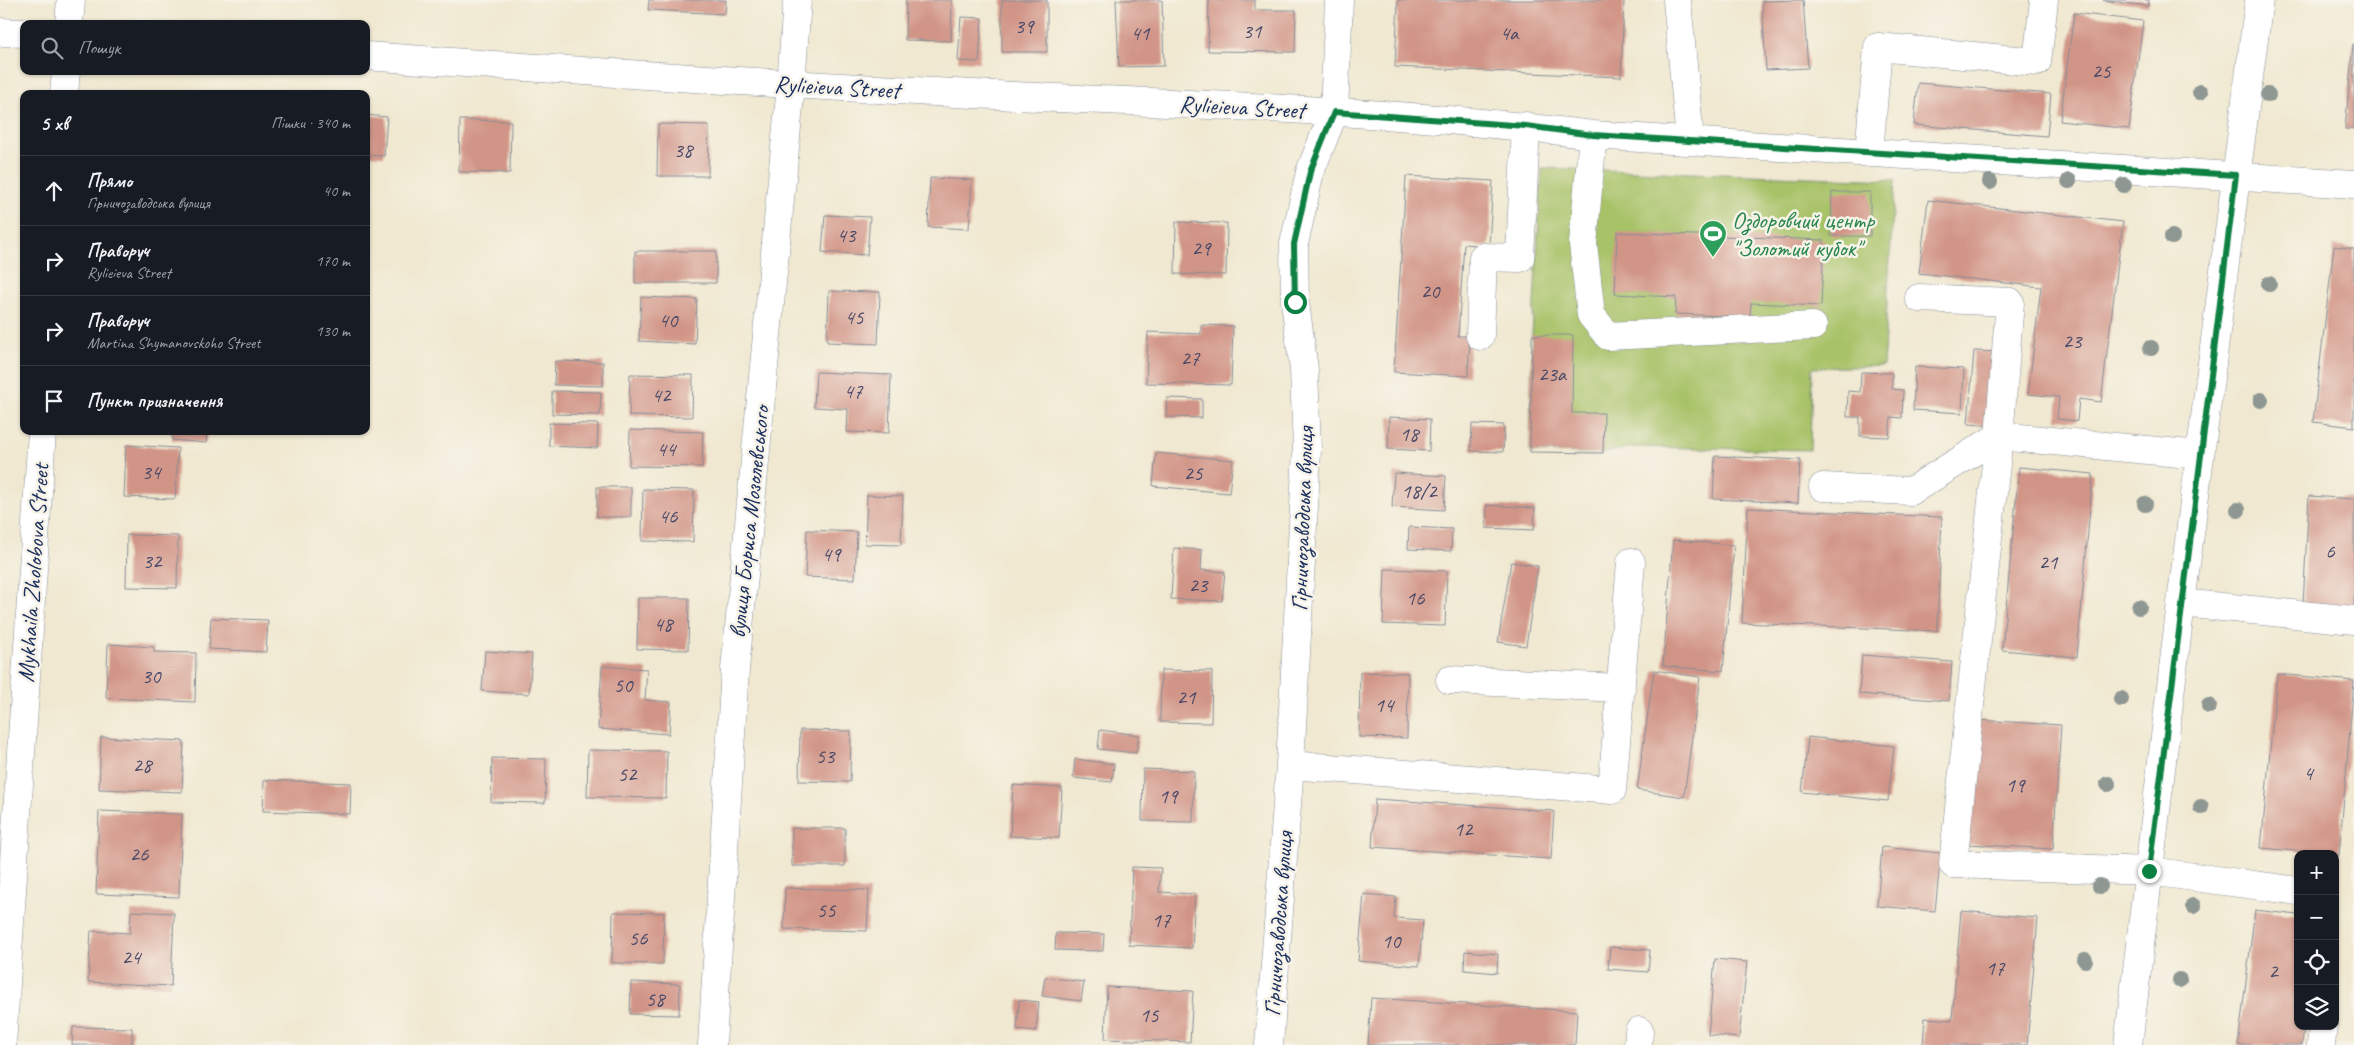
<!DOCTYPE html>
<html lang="uk">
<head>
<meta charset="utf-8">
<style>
  :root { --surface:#171b24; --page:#20242c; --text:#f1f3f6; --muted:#9ea1a6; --line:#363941 }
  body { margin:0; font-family:Caveat,sans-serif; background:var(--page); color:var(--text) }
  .controls { position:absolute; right:15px; bottom:15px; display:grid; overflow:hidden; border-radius:10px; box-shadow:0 1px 4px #0004 }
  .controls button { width:45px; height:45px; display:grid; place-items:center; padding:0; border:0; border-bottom:1px solid var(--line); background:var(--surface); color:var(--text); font:25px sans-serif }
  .stop { position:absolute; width:15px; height:15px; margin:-11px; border:4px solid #0b8043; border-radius:50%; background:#fff }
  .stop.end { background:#0b8043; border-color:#fff; box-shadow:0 1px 5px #0008 }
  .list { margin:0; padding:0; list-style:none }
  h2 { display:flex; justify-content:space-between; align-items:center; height:65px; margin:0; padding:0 20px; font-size:21px }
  h2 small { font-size:16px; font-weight:400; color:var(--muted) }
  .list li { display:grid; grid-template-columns:32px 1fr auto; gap:15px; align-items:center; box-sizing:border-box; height:70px; padding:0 20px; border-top:1px solid var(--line) }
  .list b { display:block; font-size:19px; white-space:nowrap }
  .list p { margin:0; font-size:16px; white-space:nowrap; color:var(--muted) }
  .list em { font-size:16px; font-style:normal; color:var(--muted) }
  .icon { flex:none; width:28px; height:28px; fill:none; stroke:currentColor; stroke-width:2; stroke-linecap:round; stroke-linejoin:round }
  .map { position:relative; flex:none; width:2354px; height:1045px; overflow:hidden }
  .search { position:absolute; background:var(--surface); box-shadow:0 1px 4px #0004; left:20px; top:20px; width:350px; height:55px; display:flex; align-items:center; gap:12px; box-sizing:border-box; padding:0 18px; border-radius:10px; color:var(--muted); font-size:19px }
  .panel { position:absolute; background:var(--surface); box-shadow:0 1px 4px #0004; left:20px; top:90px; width:350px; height:345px; border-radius:10px }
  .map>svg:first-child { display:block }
  .green { fill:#a8c268; stroke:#627863 }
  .building { fill:#d19587 }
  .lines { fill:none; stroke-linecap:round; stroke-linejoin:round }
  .minor-casing { stroke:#868c97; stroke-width:29 }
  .minor { stroke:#fff; stroke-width:28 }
  .tree { fill:#8e9792 }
  .route { stroke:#0b8043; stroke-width:6 }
  .labels { text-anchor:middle; stroke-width:5; stroke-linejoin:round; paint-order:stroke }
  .number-label { font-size:21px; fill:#484868 }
  .street-label { font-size:24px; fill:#1b2f5e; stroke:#f7f3e8 }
  .leisure-label { font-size:24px; fill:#27864d; stroke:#f7f3e8; text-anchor:start }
</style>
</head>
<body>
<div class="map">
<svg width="2354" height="1045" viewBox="0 0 2354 1045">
  <rect width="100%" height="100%" fill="#f7f3e8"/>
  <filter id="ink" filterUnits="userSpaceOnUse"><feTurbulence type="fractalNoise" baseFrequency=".02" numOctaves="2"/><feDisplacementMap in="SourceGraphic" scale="10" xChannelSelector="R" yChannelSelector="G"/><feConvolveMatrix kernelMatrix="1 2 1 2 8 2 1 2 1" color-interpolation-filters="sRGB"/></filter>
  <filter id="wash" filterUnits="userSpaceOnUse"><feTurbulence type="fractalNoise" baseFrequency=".0096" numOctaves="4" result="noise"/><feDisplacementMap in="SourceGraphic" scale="20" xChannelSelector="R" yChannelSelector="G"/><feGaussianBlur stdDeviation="1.12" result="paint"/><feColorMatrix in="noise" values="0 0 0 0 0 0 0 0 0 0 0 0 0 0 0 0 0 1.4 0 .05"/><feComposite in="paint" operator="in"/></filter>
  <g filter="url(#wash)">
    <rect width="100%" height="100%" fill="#f0e8d0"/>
    <path class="green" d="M1542,168l353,12 -12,186 -71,2 -2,82 -177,-3 -30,6 -73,-1 2,-117z"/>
    <g id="blocks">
      <path class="building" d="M649,0h77l-1,14 -77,-4z
        M906,0h46l-1,41 -46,-1z
        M1002,0h45v52h-45z
        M1116,0h46l2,66 -45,1z
        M1209,0h46v10h41l-1,42 -87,-1z
        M1398,0h226l-3,77 -226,-10z
        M1803,0l5,68 -42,2 -4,-69z
        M2103,0h46l-1,6z
        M2074,13l69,8 -14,108 -69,-8z
        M961,17l21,1 -3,44 -21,-1z
        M2353,44h1v85h-9z
        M1918,83l133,11 -4,42 -133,-11z
        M366,115l21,2 -3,39 -18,-1z
        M460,120l51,1 -1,52 -51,-1z
        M658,124l51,1 -1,51h-51z
        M1406,176l87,5 -4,65 -25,-2 -6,92h12l-2,40 -74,-4z
        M930,178l42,2 -3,49 -41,-2z
        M1832,192h38v44h-39z
        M1928,200l195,22 -22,180 -22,-3 -2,22 -20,-2 2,-22 -31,-3 13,-107 -122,-14z
        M825,215l45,2 -3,38 -45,-3z
        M1176,222l51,1 -1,52 -51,-1z
        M1617,232l207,8 -3,66 -70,-3 -1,14 -75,-3 1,-17 -61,-3z
        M2334,246l20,3v178l-41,-5z
        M635,251h81v32h-81z
        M829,291l51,1 -2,52 -51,-2z
        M641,297l56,2 -2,45 -56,-3z
        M1201,325l32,1 -2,59 -85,-2 2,-51 53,2z
        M1532,335h41l-1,78h32l-1,40 -73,-1z
        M1974,351l27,1 -6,74 -27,-2z
        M555,361l48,1v24l-49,-1z
        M1915,367l49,2 -2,44 -49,-3z
        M816,372l75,3 -2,58 -42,-1 1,-23 -34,-2z
        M1861,372l31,1v16l11,1 -1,28 -11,-1 -2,20 -29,-1v-19h-13l1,-26 12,1z
        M630,374l63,1 -1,42 -63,-1z
        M552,391l49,1 -1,23 -48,-1z
        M1167,398l35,1v19l-36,-1z
        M1389,417l41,2 -1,32 -41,-2z
        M549,423l49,1 -1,24 -48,-2z
        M1472,424l32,1 -1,27 -32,-1z
        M630,430l73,2 -1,35 -73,-1z
        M172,431h35l-1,12 -34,-3z
        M126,445l52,3 -3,51 -51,-2z
        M1156,453l77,7 -4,33 -76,-7z
        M1715,456l85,4 -2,43 -85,-4z
        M2019,467l74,7 -16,183 -75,-7z
        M1394,473l52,3 -2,34 -52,-3z
        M597,487h34v30h-34z
        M643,489l51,1 -1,52 -51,-1z
        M867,495l36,1 -2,49 -36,-1z
        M2309,496l45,3v108l-51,-3z
        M1487,505l48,3 -1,22 -48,-2z
        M1748,508l194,9 -5,114 -195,-8z
        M1409,527l43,2 -1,22 -43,-2z
        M807,530l50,2 -2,47 -50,-2z
        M127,535l51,1 -1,52 -51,-1z
        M1673,540l61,5 -11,126 -60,-5z
        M1174,548l28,2 -1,20 24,2 -3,29 -51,-2z
        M1511,562l27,4 -12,80 -28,-4z
        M1385,569l62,2 -2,55 -62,-2z
        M638,598h51l-1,52 -51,-1z
        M211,618l57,2 -2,32 -57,-3z
        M108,644l46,3v5l42,1 -1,49 -89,-4z
        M485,651l47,3 -3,40 -47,-3z
        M1862,655l90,7 -3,39 -90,-7z
        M602,666l45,3 -2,31 26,2 -2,32 -71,-5z
        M1161,670l51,1 -1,52 -51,-1z
        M1654,670l46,7 -16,120 -47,-7z
        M1360,672l48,1 -1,65 -48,-1z
        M2277,674l77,7 -15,174 -78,-7z
        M1976,720l85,5 -8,124 -85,-5z
        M800,730l51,1 -1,51 -51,-1z
        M1100,730l39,5 -3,18 -38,-4z
        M101,737l83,4 -2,51 -83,-3z
        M1808,737l86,9 -6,55 -86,-9z
        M588,750l79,1 -1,47 -79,-1z
        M492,758l54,1 -1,44 -54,-1z
        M1075,759l39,5 -2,18 -39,-4z
        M1143,769l51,2 -1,51 -51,-1z
        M264,780l87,3 -1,31 -87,-3z
        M1013,785l49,3 -3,50 -49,-2z
        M1375,799l179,12 -3,48 -179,-12z
        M99,811l83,3 -3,83 -83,-3z
        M792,828h53v38h-53z
        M1882,847l59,6 -6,58 -58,-5z
        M1132,867l29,1 -2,24 36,2 -3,54 -63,-3z
        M785,888l84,2 -2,41 -83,-2z
        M1364,894l32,3 -2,21 29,2 -4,46 -61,-5z
        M2255,910l43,5v111h6l-2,19h-64z
        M131,911l43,2 -3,73 -83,-4 3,-51 39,2z
        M1961,911l77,7 -11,127h-104l2,-27 27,2z
        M613,912l51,1 -1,51 -51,-1z
        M1056,933l48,1 -1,17 -48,-1z
        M1610,947l40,3 -2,22 -40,-3z
        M1465,951l33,3 -1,19 -33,-3z
        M1715,959l32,3 -8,76 -31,-3z
        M1045,977l39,5 -3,19 -39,-5z
        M631,982l49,2 -1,31 -49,-1z
        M1107,987l86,4 -3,51 -85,-3z
        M1371,998l206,13 -2,34h-207z
        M1019,1000l20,2 -3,29 -19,-2z
        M73,1027l59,1v17h-60z"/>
    </g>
  </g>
  <g filter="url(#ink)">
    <use href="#blocks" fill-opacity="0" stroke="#868c97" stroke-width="1"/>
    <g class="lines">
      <defs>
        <path id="minor" d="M1677,0l13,140
          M69,24l2,-24
          M0,32l24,1
          M366,56c210,15 419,29 629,39 200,10 400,15 598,40l761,49
          M64,94l2,-23
          M1593,135l-10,109 8,71 17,21 205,-10
          M1869,153l9,-106 159,15 7,-62
          M1480,336l3,-79 37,1 6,-132
          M2200,455l-201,-19 -46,428 196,7 149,20
          M1823,487l88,4 88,-55 11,-134 -91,-4
          M2181,603l173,17
          M1450,680l171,8
          M1290,765l322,25 19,-228
          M2,1045l40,-614
          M712,1045l23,-376 56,-584 6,-85
          M1269,1045l21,-280 17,-315 -3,-80 -9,-68 -1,-58 16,-72 24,-60 5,-112
          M1638,1045l1,-14
          M2128,1045l53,-442 78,-603
          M2321,1045l2,-19"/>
      </defs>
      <use href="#minor" class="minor-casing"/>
      <use href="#minor" class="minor"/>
    </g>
    <g class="tree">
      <circle cx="2200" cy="92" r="8"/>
      <circle cx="2268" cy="95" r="8"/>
      <circle cx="2069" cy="181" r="8"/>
      <circle cx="1990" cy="182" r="8"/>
      <circle cx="2124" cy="185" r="8"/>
      <circle cx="2172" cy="237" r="8"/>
      <circle cx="2269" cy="284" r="8"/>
      <circle cx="2151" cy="348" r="8"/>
      <circle cx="2261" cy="400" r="8"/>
      <circle cx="2145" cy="504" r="8"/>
      <circle cx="2238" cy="510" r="8"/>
      <circle cx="2139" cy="607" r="8"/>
      <circle cx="2121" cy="699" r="8"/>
      <circle cx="2209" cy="706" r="8"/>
      <circle cx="2108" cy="784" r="8"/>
      <circle cx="2201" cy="807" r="8"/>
      <circle cx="2100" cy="886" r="8"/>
      <circle cx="2193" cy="906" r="8"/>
      <circle cx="2085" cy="960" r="8"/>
      <circle cx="2179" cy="980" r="8"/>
    </g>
  </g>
  <g class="lines" filter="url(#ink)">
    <path class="route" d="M1295,302l-1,-58 16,-72 24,-60 192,14 67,9 643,40 -87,696"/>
  </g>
  <defs>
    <symbol id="stadium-pin" viewBox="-11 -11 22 30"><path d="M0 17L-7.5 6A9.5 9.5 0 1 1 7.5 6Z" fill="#2e9e5b" stroke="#f7f3e8"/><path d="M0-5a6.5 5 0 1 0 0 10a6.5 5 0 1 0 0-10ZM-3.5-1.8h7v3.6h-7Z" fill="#fff"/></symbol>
  </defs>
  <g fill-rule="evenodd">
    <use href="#stadium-pin" x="1697" y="218" width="32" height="43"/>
  </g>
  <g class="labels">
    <g class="number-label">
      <text x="1024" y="33">39</text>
      <text x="1252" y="38">31</text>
      <text x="1140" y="40">41</text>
      <text x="1509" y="40">4а</text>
      <text x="2101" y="78">25</text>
      <text x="683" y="157">38</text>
      <text x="846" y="242">43</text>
      <text x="1201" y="255">29</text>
      <text x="1430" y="298">20</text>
      <text x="854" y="324">45</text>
      <text x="668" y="327">40</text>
      <text x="2072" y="348">23</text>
      <text x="1190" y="365">27</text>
      <text x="1552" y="381">23а</text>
      <text x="853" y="398">47</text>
      <text x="661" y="402">42</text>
      <text x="1409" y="441">18</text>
      <text x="666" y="456">44</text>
      <text x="151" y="479">34</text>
      <text x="1193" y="480">25</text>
      <text x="1419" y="498">18/2</text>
      <text x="668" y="523">46</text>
      <text x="2330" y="558">6</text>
      <text x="831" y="561">49</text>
      <text x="152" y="568">32</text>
      <text x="2048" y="569">21</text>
      <text x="1198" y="592">23</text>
      <text x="1415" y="605">16</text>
      <text x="663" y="631">48</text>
      <text x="151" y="683">30</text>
      <text x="623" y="692">50</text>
      <text x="1186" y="704">21</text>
      <text x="1384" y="712">14</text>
      <text x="825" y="763">53</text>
      <text x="142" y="772">28</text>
      <text x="2308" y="780">4</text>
      <text x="627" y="781">52</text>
      <text x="2015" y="792">19</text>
      <text x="1168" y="803">19</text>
      <text x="1463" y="836">12</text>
      <text x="139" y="861">26</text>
      <text x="826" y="917">55</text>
      <text x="1161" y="927">17</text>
      <text x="638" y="945">56</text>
      <text x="1391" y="948">10</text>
      <text x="131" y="964">24</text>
      <text x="1995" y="975">17</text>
      <text x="2273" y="978">2</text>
      <text x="655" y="1006">58</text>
      <text x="1149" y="1022">15</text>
    </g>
    <g class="street-label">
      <text transform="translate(837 87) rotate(3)" y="8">Rylieieva Street</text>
      <text transform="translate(1242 107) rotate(3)" y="8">Rylieieva Street</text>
      <text transform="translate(1302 519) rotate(-88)" y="8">Гірничозаводська вулиця</text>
      <text transform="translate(749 522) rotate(-84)" y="8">вулиця Бориса Мозолевського</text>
      <text transform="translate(33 573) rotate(-86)" y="8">Mykhaila Zholobova Street</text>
      <text transform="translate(1278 924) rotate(-86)" y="8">Гірничозаводська вулиця</text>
    </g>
    <g class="leisure-label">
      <text x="1732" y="228">Оздоровчий центр<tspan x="1732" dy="28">"Золотий кубок"</tspan></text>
    </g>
  </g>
</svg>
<div class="controls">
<button>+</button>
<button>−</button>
<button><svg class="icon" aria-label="locate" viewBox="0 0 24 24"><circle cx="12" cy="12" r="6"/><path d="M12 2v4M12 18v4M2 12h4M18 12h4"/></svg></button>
<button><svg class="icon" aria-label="layers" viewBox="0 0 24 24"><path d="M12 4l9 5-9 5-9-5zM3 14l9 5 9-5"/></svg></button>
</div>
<div class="stop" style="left:1295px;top:302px"></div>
<div class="stop end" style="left:2149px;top:871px"></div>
<div class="search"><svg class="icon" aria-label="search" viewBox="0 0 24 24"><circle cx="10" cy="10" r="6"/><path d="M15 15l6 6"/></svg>Пошук</div>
<section class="panel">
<h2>5 хв<small>Пішки · 340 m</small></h2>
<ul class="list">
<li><svg class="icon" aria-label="ahead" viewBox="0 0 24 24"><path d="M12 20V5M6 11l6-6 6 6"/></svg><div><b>Прямо</b><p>Гірничозаводська вулиця</p></div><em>40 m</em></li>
<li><svg class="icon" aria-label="right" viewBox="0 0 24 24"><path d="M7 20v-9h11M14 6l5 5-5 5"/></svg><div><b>Праворуч</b><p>Rylieieva Street</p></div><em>170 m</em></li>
<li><svg class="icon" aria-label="right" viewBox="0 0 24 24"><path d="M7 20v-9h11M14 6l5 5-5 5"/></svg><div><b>Праворуч</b><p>Martina Shymanovskoho Street</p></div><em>130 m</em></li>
<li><svg class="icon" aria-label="arrive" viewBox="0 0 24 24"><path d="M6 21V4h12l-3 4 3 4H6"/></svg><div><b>Пункт призначення</b></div></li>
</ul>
</section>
</div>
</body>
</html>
